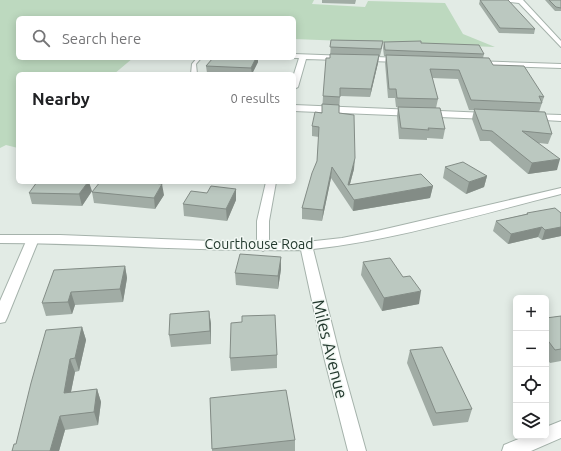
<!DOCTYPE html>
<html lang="en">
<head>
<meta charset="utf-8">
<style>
  :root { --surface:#fff; --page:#f2f2f2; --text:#202124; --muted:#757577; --line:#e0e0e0 }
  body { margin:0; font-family:Ubuntu,sans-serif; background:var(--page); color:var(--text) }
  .controls { position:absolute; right:12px; bottom:12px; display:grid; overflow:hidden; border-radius:6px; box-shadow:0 2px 10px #0003 }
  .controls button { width:36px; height:36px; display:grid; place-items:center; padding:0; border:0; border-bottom:1px solid var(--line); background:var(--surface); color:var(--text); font:20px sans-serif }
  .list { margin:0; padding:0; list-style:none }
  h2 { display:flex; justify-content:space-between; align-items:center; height:52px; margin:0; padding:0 16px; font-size:17px }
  h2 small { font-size:13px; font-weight:400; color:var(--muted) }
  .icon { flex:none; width:22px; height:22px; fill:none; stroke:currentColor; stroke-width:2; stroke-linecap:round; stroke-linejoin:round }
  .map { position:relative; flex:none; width:561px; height:451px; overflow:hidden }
  .search { position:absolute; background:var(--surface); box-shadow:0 2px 10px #0003; left:16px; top:16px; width:280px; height:44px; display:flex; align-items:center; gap:10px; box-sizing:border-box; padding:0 14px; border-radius:6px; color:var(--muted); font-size:15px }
  .panel { position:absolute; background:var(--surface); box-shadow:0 2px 10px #0003; left:16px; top:72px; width:280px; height:112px; border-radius:6px }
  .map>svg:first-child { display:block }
  .green { fill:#bdd9bf }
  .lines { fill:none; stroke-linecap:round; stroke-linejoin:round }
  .service-casing { stroke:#a5b2ab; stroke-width:2 }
  .minor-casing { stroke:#a5b2ab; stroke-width:2 }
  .tertiary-casing { stroke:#a5b2ab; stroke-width:2 }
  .service { fill:#fff; fill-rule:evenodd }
  .minor { fill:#fff; fill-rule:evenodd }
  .tertiary { fill:#fff; fill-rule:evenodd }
  .wall { fill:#a1aca5 }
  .shaded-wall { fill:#838c86 }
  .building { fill:#bbc8c0; stroke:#838c86 }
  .labels { text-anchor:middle; stroke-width:3; stroke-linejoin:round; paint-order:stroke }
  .street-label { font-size:14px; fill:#243a2f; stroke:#f2f8f4 }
  .near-street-label { font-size:17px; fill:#243a2f; stroke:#f2f8f4 }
</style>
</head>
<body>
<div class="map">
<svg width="561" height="451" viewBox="0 0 561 451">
  <rect width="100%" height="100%" fill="#e2ebe5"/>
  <path class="green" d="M0,0h314l-2,4 53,3 3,-6 77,2 18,31 32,13 -201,-8v-21h-276v40h115l-19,16h-96v74l-12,-3 -6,3z"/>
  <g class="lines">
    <defs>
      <path id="service" d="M197,58h4l-5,6 1,10h-6l1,-10z"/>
      <path id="minor" d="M494,0h29l38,41v6l-42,-44z
        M294,54l108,4 4,2 -4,2 -96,-3 -8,28 -4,2v-15l5,-16h-5z
        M473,61l88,3v4l-85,-3 -4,-2z
        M294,105l194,8 4,3 -4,3 -194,-8z
        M530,114l31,1v6l-34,-2 -1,-2z
        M266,182h10l-7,39v26l-6,4 -6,-4v-26z
        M33,235l6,4 -32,79 -2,4 -5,1v-22l27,-62z
        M561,421v17l-30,13h-29l2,-6 22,-9h20v-9z"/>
      <path id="tertiary" d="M561,188v6c-80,20 -166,46 -248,55l28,112 25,90h-18l-23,-90 -24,-111c-101,2 -201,-7 -301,-7v-8h60l203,8 43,-1 36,-4 35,-7z"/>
    </defs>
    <use href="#service" class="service-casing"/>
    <use href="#minor" class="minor-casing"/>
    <use href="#tertiary" class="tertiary-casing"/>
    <use href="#service" class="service"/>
    <use href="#minor" class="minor"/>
    <use href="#tertiary" class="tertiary"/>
  </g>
  <path class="wall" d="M322,0h34l-1,4 -33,-1z
    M480,0l55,29 -1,5 -35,-1 -20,-29z
    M545,0h16v11h-6z
    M331,40l52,1 -1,7 -2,8h-1l-1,7 -8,34 -30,-1 -1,17 15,56 -4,15 83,2 -3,12 -77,13 -22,-33 -9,43 -20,-2v-11l15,-47 2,-24 -7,-1v-10l10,-13 1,-17 7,-38z
    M384,42l37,1 63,11 -1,4 10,7 51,32 -5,15 13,22 -4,10 -9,-1 18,27 -29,4 -38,-33h-10l-8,-22 2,-9h-5l-11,-31 -26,-1 6,21 -2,9 9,21 -2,10 -16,-1v2l-28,-1 -2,-23 1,-9h-2l-1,-9h-7l-3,-35 1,-7h-2l-1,-8z
    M213,58h45v4l-6,12h-22l-23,-1 -1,-7z
    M445,167l42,9 -3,11 -18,7 -23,-16z
    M236,189v11l-9,21 -43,-5 -1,-12 24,-11z
    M92,191l-10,15 -50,-2 -3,-11z
    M92,192l72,3 -9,14 -61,-6z
    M527,213h34v23l-19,4 -4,-3 -30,7 -15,-13 3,-10 30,-7z
    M281,257v12l-3,20 -42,-4 -1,-12z
    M363,262l40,15 16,27 -37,7 -21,-36z
    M125,266l2,12 -4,24 -48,3 -3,9 -26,2 -4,-13z
    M209,311l2,13v20l-40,3 -2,-12z
    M561,316v45l-11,2 -4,-5v-40z
    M242,322l35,33v13l-46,3 -1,-13z
    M82,327l4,13 -7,31 -4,1 -4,20 26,-3 4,13 -3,23 -33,5 -6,21h-47z
    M410,350l62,59 -4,13 -35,4 -26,-63z
    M210,398l85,42v11h-83z"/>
  <path class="shaded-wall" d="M379,55l-1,8 -8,34 1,-8z
    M256,58h2v4l-6,12 -1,-6z
    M355,158l-1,11 -6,22v-6z
    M560,159l-3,11 -29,4 4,-11z
    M332,167l-1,11 -9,43 1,-11z
    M487,176l-3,11 -18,7 3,-12z
    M88,182h1l3,9 -10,15 -3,-12z
    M162,184l2,11 -9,14 -1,-11z
    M433,186l-3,12 -77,13 1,-11z
    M236,189v11l-9,21 -1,-12z
    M542,227l-4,10 -30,7 3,-10z
    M561,227v9l-19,4 3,-10z
    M281,257v12l-3,20v-13z
    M125,266l2,12 -4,24 -3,-13z
    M421,291l-2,13 -37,7 2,-13z
    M71,292l4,13 -3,9 -4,-12z
    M209,311l2,13v20l-1,-13z
    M82,327l4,13 -7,31 -4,-13z
    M70,359l5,13 -7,34 -4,-13z
    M97,389l4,13 -3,23 -4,-13z
    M60,416l5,14 -6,21h-9z"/>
  <path class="building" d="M480,0h28l27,29 -35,-1z
    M549,0h12v8l-5,-1z
    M331,40l52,1 -2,8 -51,-2z
    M421,41v2l58,2 5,9 -99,-4 -1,-8z
    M330,54l49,1 -8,34 -31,-1v9l-17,-1 3,-38h4z
    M386,55l103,3 4,7 31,1 20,31 -5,-1 3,7 -71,-3 -12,-30 -29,-1 8,30 -41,-1 -1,-9h-7z
    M213,58h43l-5,10 -45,-2z
    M322,104l17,1v8l15,2 1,43 -7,27 73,-11 12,12 -79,14 -22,-33 -9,43 -21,-2 10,-35 5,-12 2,-34 -7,-1 3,-14 7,1z
    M398,107l42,1 5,21 -17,-1 1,2 -28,-2z
    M474,109l71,3 7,22 -30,-3 38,28 -28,4 -40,-32 -10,-1z
    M463,162l24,14 -18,6 -24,-15z
    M37,182h51l-9,12 -50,-1z
    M100,182h44l18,2 -8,14 -62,-6z
    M211,186l25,3 -10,20 -43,-5 8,-13 16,2z
    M555,208l6,5v14l-16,3 -3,-3 -31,7 -15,-13 32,-7 -1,-1z
    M240,254l41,3 -3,19 -43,-3z
    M390,258l13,19 7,-1 11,15 -37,7 -21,-36z
    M125,266l-5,23 -49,3 -3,10 -26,1 12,-33z
    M209,311l1,20 -41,4 1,-21z
    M275,315l2,40 -47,3 1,-35 11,-1v-6z
    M561,316v33l-6,1 -9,-12v-20z
    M82,327l-7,31 -5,1 -6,34 33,-4 -3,23 -34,4 -10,35h-38l2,-7h2l15,-61 15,-53z
    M442,347l30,62 -36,4 -26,-63z
    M286,390l9,50 -83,9 -2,-51z"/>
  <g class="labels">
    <g class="street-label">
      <text x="259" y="249">Courthouse Road</text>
    </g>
    <g class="near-street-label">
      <text transform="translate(330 349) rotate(76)" y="6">Miles Avenue</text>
    </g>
  </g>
</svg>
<div class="controls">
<button>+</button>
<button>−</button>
<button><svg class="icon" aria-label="locate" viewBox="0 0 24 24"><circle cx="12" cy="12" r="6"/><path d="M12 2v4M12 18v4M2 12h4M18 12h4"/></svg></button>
<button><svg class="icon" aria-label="layers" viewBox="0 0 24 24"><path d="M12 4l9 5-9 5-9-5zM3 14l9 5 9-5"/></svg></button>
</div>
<div class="search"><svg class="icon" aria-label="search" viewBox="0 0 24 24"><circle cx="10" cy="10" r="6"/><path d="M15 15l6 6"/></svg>Search here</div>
<section class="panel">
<h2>Nearby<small>0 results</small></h2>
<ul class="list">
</ul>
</section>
</div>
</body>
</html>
